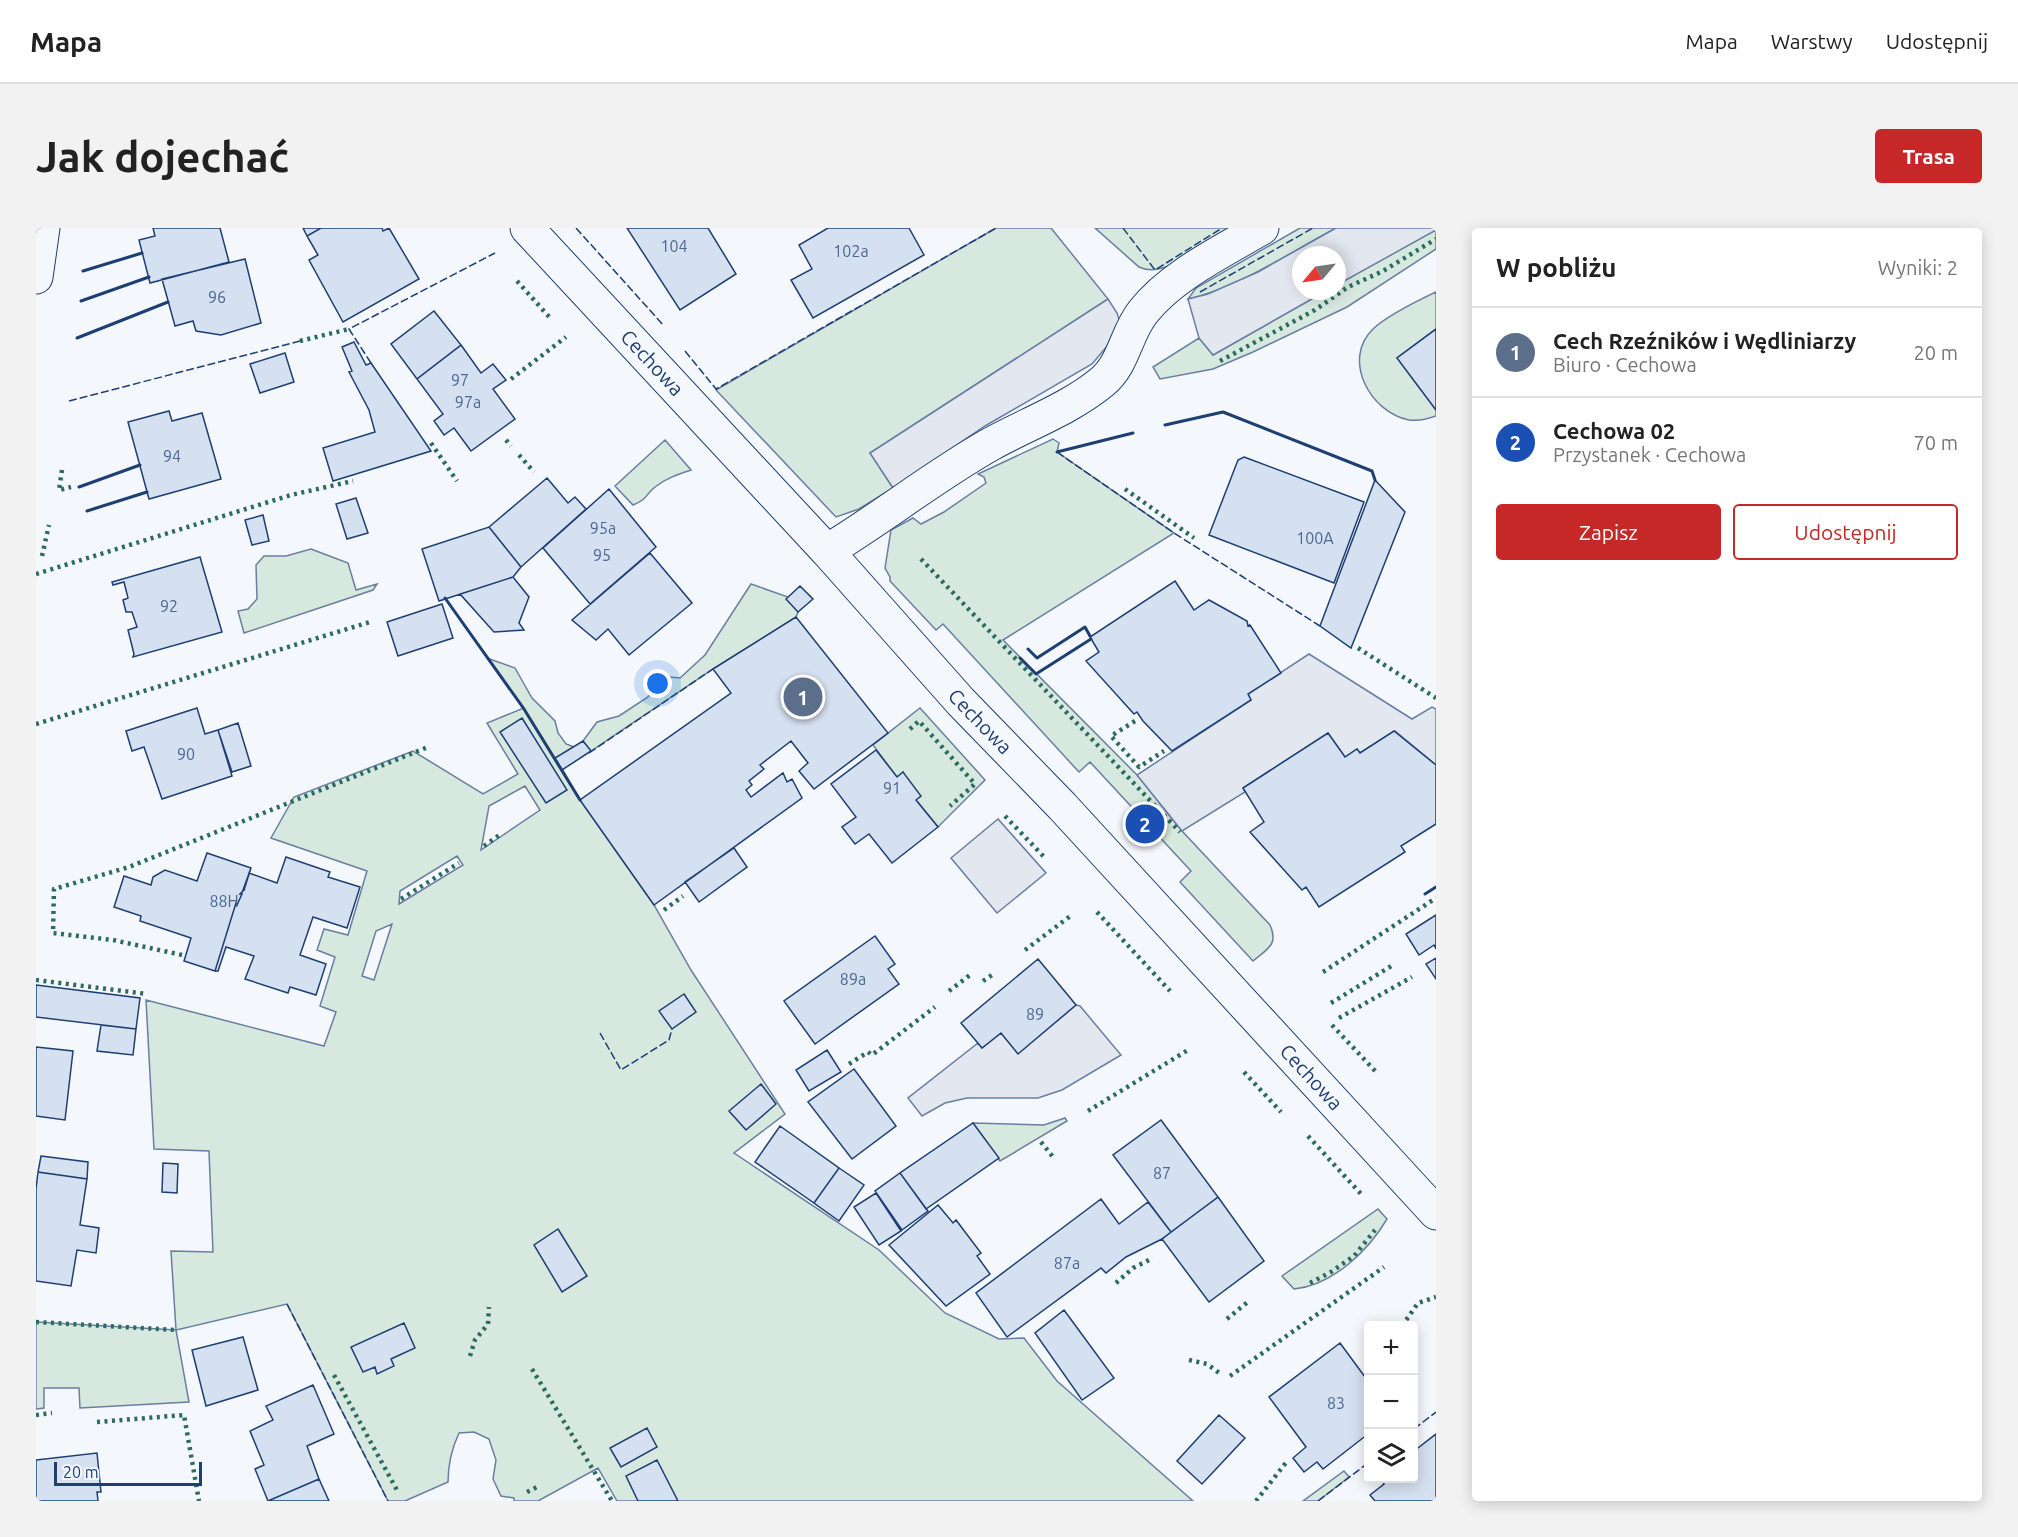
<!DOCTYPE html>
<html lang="pl">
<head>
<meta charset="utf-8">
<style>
  :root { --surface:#fff; --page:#f2f2f2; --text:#222; --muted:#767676; --line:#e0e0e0; --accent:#c62828 }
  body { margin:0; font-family:Ubuntu,sans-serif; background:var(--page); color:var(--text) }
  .controls { position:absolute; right:18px; bottom:18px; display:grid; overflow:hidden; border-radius:6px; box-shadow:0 3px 15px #0003 }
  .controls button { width:54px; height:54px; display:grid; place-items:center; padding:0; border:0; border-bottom:2px solid var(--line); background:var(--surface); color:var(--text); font:30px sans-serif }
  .compass { position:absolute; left:1256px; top:18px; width:54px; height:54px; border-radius:50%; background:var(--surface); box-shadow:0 3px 15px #0003; rotate:241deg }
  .scale { position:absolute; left:18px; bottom:15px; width:148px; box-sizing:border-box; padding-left:6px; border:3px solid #1d3f73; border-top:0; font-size:16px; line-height:21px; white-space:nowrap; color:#1d3f73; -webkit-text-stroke:4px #f4f7fb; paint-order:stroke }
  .you { position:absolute; left:622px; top:456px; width:21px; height:21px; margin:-15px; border:4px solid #fff; border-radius:50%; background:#1a73e8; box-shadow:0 0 0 9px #1a73e833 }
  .badge { display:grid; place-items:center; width:39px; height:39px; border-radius:50%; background:var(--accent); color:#fff; font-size:20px; font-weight:700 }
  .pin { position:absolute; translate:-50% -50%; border:3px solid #fff; box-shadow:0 2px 6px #0006 }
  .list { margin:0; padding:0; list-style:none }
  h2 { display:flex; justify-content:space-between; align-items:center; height:78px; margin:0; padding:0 24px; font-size:26px }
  h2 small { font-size:20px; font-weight:400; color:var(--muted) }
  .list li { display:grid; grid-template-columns:39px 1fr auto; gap:18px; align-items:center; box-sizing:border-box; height:90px; padding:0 24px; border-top:2px solid var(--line) }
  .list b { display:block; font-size:22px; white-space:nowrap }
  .list p { margin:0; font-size:20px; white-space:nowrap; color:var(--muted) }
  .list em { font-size:20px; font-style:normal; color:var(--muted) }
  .actions { display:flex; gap:12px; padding:18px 24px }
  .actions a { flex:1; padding:14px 0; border:2px solid var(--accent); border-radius:6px; text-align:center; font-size:21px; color:var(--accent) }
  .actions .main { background:var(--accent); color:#fff }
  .icon { flex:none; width:33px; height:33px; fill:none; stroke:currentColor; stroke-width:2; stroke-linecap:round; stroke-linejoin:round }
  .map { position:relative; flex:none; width:1400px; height:1273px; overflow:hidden; border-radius:6px }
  header { display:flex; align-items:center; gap:36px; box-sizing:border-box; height:84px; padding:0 30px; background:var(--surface); border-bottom:2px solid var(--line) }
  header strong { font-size:28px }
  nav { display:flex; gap:33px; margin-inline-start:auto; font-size:21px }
  .intro { display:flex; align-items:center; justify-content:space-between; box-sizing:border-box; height:144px; padding:0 36px }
  h1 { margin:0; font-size:42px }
  .button { padding:15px 27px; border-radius:6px; background:var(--accent); color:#fff; font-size:21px; font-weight:700 }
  main { display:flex; gap:36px; padding:0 36px }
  aside { flex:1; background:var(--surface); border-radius:6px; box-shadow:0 3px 15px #0003 }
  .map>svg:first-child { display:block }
  .green { fill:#d7e8df; stroke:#687fa3; stroke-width:1.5; fill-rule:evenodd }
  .parking { fill:#e3e8f0; stroke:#687fa3; stroke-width:1.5 }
  .building { fill:#d5e0f0; stroke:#1d3f73; stroke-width:1.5 }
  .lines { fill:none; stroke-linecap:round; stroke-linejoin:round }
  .minor-casing { stroke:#1d3f73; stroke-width:35 }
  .tertiary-casing { stroke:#1d3f73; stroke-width:35 }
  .minor { stroke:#f4f7fb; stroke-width:33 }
  .tertiary { stroke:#f4f7fb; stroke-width:33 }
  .hedge { stroke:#2c6c60; stroke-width:4.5; stroke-dasharray:3 4.5; stroke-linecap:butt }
  .fence { stroke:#1d3f73; stroke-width:1.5; stroke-dasharray:8 3; stroke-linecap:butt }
  .wall { stroke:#1d3f73; stroke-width:3 }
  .labels { text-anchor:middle; stroke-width:4.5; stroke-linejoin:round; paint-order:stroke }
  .number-label { font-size:16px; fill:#4b6792 }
  .street-label { font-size:20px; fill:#1d3f73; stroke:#f4f7fb }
</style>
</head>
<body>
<header>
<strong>Mapa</strong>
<nav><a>Mapa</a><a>Warstwy</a><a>Udostępnij</a></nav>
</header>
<div class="intro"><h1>Jak dojechać</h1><a class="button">Trasa</a></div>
<main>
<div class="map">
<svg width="1400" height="1273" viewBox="0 0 1400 1273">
  <rect width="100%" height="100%" fill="#f4f7fb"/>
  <path class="green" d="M960,0h55l57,71 -238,154 23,35 -34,21 -23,8 -120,-127z
    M1059,0h136c-21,14 -66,52 -92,39z
    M1264,0h36c-47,25 -96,59 -148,71l8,-11z
    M1400,2v19l-89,58 -94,45 -40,17 -53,10 -7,-12 46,-29 14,17 113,-64h11v-7z
    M1400,64v37l-39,29 39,52v6c-8,3 -19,5 -27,4 -38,-7 -68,-60 -36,-91 15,-14 44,-28 63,-37z
    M1017,211l6,4 -2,9 117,81 -171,107 134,135 45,56 88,94c9,20 -3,24 -17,36l-73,-79 11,-11 -101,-109 -11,10 -136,-148 -7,6 -46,-49v-4l-5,-9 6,-38 22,-12 8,6 23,-12 42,-29 -2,-6 -6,-3z
    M629,212l26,30c-12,4 -25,8 -36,17 -10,8 -7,12 -22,18l-18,-19z
    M275,321l37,14 8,27 21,-6 -4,6 -129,43 -6,-22 10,-2 9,-10 -1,-34 8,-9h22z
    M715,356l37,13 10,15 -2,5 -83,52 -122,82 -8,-10 14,-19 22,-6 29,-19 9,-11 13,-9 10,1 25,-23z
    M451,430l28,10 17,30 23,23 3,12 8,11 8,3 -18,11 24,42 74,105 37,65 94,144 -51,39 145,97 66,63 54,26 25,-1 33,43 136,120h-576l-19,-33 -60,33h-24v-3l-13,-2 -8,-17 3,-19 -7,-21 -15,-7 -15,1c-8,17 -11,31 -11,49l-43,19h-17l-101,-197 -111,26 13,72 -109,6 -1,-20h-35v20l-8,1v-87l140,8 -5,-79 42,1 -4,-101 -55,-2 -8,-149 178,46 12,-34 -16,-6 15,-49 -18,-7 7,-21 24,6 19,-64 -96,-33 23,-41 119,-46 70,43 35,-20 -31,-51 37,-15zM489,558l15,24 -59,40 8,-44zM421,628l6,9 -64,39 1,-13zM356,696l-18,56 -12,-4 14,-45z
    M884,480l65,72 -47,47 -22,-27 -13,-28 -6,5 -24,-32z
    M1029,890l2,3 -67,40 -27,-38 71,2z
    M1342,981l9,10c-19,32 -54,66 -93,70l-12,-13z
    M1308,1243l5,6 -31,24h-15z"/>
  <path class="parking" d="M1300,0h100v2l-99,55v-30h-36v36h25l-113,64 -14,-17 -11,-39 20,-5 50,-22z
    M1072,71l9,14 3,9 -12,23 -16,19 -107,62 -92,62 -23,-35z
    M1273,426l103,65 20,-12 4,2v56l-41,-34 -35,22 -3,-4 -12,8 -17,-24 -85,55 2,4 -63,39 -45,-56 114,-75 -3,-6z
    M962,591l48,54 -49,40 -46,-55z
    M1040,777l4,1 41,49 -59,35 -24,8h-71l-22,5 -23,13 -14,-18 70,-55 4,5 19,-15 17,20z"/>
  <path class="building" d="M117,0h67l9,34 -79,21 -11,-43 16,-4z
    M267,0h18l-14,8z
    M285,0h61l1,3 6,-3 30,51 -76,43 -34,-62 9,-5 -11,-19z
    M591,0h81l28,46 -56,36z
    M792,0h81l15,27 -111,63 -22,-38 21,-11 -13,-24z
    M209,31l16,64 -40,12 -25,-4 -3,-10 -18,5 -13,-47z
    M398,83l27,34 -44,34 -26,-35z
    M1400,101v81l-39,-52z
    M318,114l12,23 5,-2 60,88 -98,30 -10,-33 52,-16 -6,-22 -20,-38 3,-1 -10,-24z
    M425,117l20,28 12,-9 13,16 -13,9 22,30 -44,32 -17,-23 -10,7 -10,-14 9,-7 -26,-35z
    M249,125l9,29 -34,11 -10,-29z
    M133,183l3,10 30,-8 19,66 -72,20 -21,-77z
    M1208,229l120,45 -30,81 -125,-48 29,-75z
    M511,250l21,25 7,-6 11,12 -65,58 -32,-40z
    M1339,252l30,32 -54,136 -31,-22z
    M573,261l47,58 -66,57 -47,-56z
    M320,270l12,35 -21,6 -11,-35z
    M227,287l6,26 -17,4 -7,-25z
    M453,299l32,40 -8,10 -74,24 -17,-52z
    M614,325l42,50 -63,52 -21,-26 -12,11 -24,-20z
    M164,329l22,75 -89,25 1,-3 -6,-24 9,-3 -5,-15h-6l-3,-12 5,-2 -4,-16 -11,3 -1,-3z
    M477,349l16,20 -10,26 5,7 -30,2 -34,-38z
    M1139,353l19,29 15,-10 38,21 1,5 2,-1 31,48 -33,21 3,6 -79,51 -29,-30 -6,-9 -3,2 -48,-53 13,-9 -9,-15z
    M764,358l13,13 -15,13 -12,-13z
    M406,376l11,34 -55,18 -11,-34z
    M760,389l92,116 -74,56 -15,-18 9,-8 -17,-22 -31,24 4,4 -15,12 3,4 -6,5 5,7 32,-24 4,9 5,-3 10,19 -148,107 -74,-105 151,-107 -18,-24z
    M161,480l8,26 13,-4 14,46 -70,23 -18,-52 -12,4 -6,-20z
    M486,490l45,72 -21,13 -46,-71z
    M202,495l13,43 -19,6 -14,-42z
    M1358,503l42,34v59l-35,22 4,6 -86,55 -13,-20 -4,3 -52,-58 14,-10 -21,-34 85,-55 17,24 12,-8 3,4z
    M547,513l8,10 -29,19 -7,-12z
    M840,522l21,27 6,-5 18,24 -5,4 22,27 -46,36 -23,-29 -14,10 -13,-17 14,-10 -25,-33z
    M698,620l13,19 -48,35 -14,-20z
    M171,625l44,15 -7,22 -4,4h2l-5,11 -1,-2 -21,68 -31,-10 7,-23 -51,-17 1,-5 -27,-9 10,-31 27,9 2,-8 12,-7 32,11z
    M250,629l44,15 -2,5 32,10 -13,41 -34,-11 -13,38 26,9 -10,31 -26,-8 -2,6 -43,-14 9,-23 -28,-9 -8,24h-3l21,-68 1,2 5,-11h-2l4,-4h-1l8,-22 -2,5 28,10z
    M1400,687v34l-2,-4 -15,10 -13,-21z
    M839,708l20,28 -7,5 11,15 -84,60 -31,-43z
    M1400,730v21l-10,-15z
    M1002,731l38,46 -58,49 -17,-21 -19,15 -21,-25z
    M0,757l104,13 -4,31 -100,-12z
    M648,766l12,18 -24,17 -13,-18z
    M65,797l35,4 -3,26 -36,-4z
    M0,819l37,4 -8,69 -29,-4z
    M791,822l14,22 -32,19 -13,-21z
    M818,841l42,57 -44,33 -44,-57z
    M725,856l15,20 -30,26 -17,-19z
    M1125,892l57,77 -47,35 -58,-77z
    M937,895l26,35 -73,51 -26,-36z
    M744,898l59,42 -25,35 -59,-41z
    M5,928l47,6 -1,17 -49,-7z
    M127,935l15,1 -1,29 -15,-1z
    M803,940l25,17 -25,36 -25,-18z
    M2,944l49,7 -7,46 19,3 -3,25 -19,-3 -6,36 -35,-5v-92z
    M864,945l28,38 -26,19 -27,-39z
    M840,965l25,38 -22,14 -25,-38z
    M1182,969l46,64 -55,41 -47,-63z
    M1065,971l18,25 29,-22 23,30 -9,7 -36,18 -20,16 -5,-5 -94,69 -31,-44z
    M902,977l15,18 3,-3 25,33 -4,3 13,18 -44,32 -57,-61z
    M522,1001l29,47 -25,16 -28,-47z
    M1028,1082l50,68 -32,22 -47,-67z
    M368,1095l11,25 -24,11 3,7 -17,8 -2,-7 -12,5 -12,-25z
    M207,1109l15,53 -52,16 -14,-56z
    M1304,1115l28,38v53l-45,35 -6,-7 -13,10 -11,-14 13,-11 -37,-50z
    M277,1157l21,49 -27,12 12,33 -51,22 -13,-32 9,-4 -14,-34 23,-11 -7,-14z
    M1183,1187l26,23 -43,46 -25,-23z
    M611,1200l10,19 -36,20 -11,-19z
    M1400,1206v67h-61l-5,-6 14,-11 -4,-6h34v-27z
    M61,1225l4,39h-4l1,9h-62v-41z
    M621,1232l21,41h-40l-12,-25z
    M283,1251l10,22h-61z"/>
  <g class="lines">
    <defs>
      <path id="minor" d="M791,323c55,-33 107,-75 164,-107 36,-20 78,-35 111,-62 22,-18 24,-49 41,-70 28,-36 80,-61 119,-84"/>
      <g id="tertiary">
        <path id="s1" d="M491,0l300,323 134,151 101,104 374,407"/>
        <path d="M0,49l7,-49"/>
      </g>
    </defs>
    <use href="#minor" class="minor-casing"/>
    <use href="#tertiary" class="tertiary-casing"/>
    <use href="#minor" class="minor"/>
    <use href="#tertiary" class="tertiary"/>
    <path class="hedge" d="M481,53l35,39
      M264,113l49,-12
      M1184,133l95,-51 33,-23 35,-16 53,-32
      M475,151l55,-42
      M470,212l5,6
      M395,215l26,38
      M483,227l15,17
      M26,242l-3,20 12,-3
      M1089,261l69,49
      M6,328l7,-31
      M885,331l259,273
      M0,346l255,-79 62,-14
      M1322,420l78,50
      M1099,493l-24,15 28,31 25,-16
      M0,496l334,-102
      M874,501l9,-8 56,63 -25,22
      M969,588l41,43
      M448,618l18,-13
      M365,671l58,-36
      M628,682l19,-14
      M1061,684l73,79
      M989,722l48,-36
      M146,727l-69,-15 -60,-7 1,-44 75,-22 299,-120
      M1287,744l113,-74
      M0,752l111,14
      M947,753l9,-6
      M913,763l21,-16
      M1295,775l62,-38
      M1303,790l73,-41
      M1296,797l45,48
      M813,836l19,-12 4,3 63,-48
      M1208,844l37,40
      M1052,883l100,-61
      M1272,908l53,58
      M1005,914l12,15
      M1080,1055l17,-15 20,-10
      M1274,1055l21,-11 23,-16 21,-26
      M1191,1091l22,-18
      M0,1094l140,8
      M1366,1098l16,-23 18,-6
      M434,1128l5,-16 13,-16 1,-17
      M1153,1132l18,4 15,11
      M496,1141l80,132
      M298,1147l64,117
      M1194,1148l154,-109
      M0,1187l16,-2
      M61,1194l87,-7 15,86
      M491,1264l12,-6
      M1220,1273l32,-41"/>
    <path class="fence" d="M540,0l88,98
      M1087,0l32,42 67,-42
      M1164,64l113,-64
      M649,123l31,38 280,-161
      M335,135l-22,-34 146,-76
      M33,173l231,-60
      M1021,224l117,81 146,93
      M553,525l124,-84
      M564,805l21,37 48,-30 3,-11
      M251,1076l101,197
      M1378,1201l22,-17
      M1282,1273l50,-38"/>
    <path class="wall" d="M47,43l59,-18
      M45,73l68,-24
      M41,110l91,-36
      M1129,197l58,-13 149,59 3,9
      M1021,224l76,-19
      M43,259l61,-22
      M51,283l60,-19
      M409,370l79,111 56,91
      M992,421l9,9 48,-31 5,9
      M984,430l16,16 55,-35
      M1389,666l11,-7"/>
  </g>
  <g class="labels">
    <g class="number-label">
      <text x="638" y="24">104</text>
      <text x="815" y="29">102a</text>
      <text x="181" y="75">96</text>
      <text x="424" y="158">97</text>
      <text x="432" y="180">97a</text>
      <text x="136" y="234">94</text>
      <text x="567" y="306">95a</text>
      <text x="1279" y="316">100A</text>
      <text x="566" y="333">95</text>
      <text x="133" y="384">92</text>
      <text x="150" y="532">90</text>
      <text x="856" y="566">91</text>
      <text x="188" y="679">88H</text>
      <text x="817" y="757">89a</text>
      <text x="999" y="792">89</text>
      <text x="1126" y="951">87</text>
      <text x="1031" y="1041">87a</text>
      <text x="1300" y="1181">83</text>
    </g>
    <g class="street-label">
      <text dy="7" stroke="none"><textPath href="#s1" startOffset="184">Cechowa</textPath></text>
      <text dy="7" stroke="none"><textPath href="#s1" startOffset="670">Cechowa</textPath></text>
      <text dy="7" stroke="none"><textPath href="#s1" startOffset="1156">Cechowa</textPath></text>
    </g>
  </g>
</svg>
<div class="controls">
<button>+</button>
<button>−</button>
<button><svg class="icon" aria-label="layers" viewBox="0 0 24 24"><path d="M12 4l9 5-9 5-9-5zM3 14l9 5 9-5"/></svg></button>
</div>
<svg class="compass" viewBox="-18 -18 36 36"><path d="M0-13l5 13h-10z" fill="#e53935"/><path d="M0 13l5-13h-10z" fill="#767676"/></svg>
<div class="scale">20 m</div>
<div class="you"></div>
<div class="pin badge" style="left:767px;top:469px;background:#5c6f8a">1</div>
<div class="pin badge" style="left:1109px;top:596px;background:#1a4fb4">2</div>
</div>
<aside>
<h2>W pobliżu<small>Wyniki: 2</small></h2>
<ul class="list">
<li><span class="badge" style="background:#5c6f8a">1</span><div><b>Cech Rzeźników i Wędliniarzy</b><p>Biuro · Cechowa</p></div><em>20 m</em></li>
<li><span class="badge" style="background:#1a4fb4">2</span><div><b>Cechowa 02</b><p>Przystanek · Cechowa</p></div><em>70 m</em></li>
</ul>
<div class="actions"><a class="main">Zapisz</a><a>Udostępnij</a></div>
</aside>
</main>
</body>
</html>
